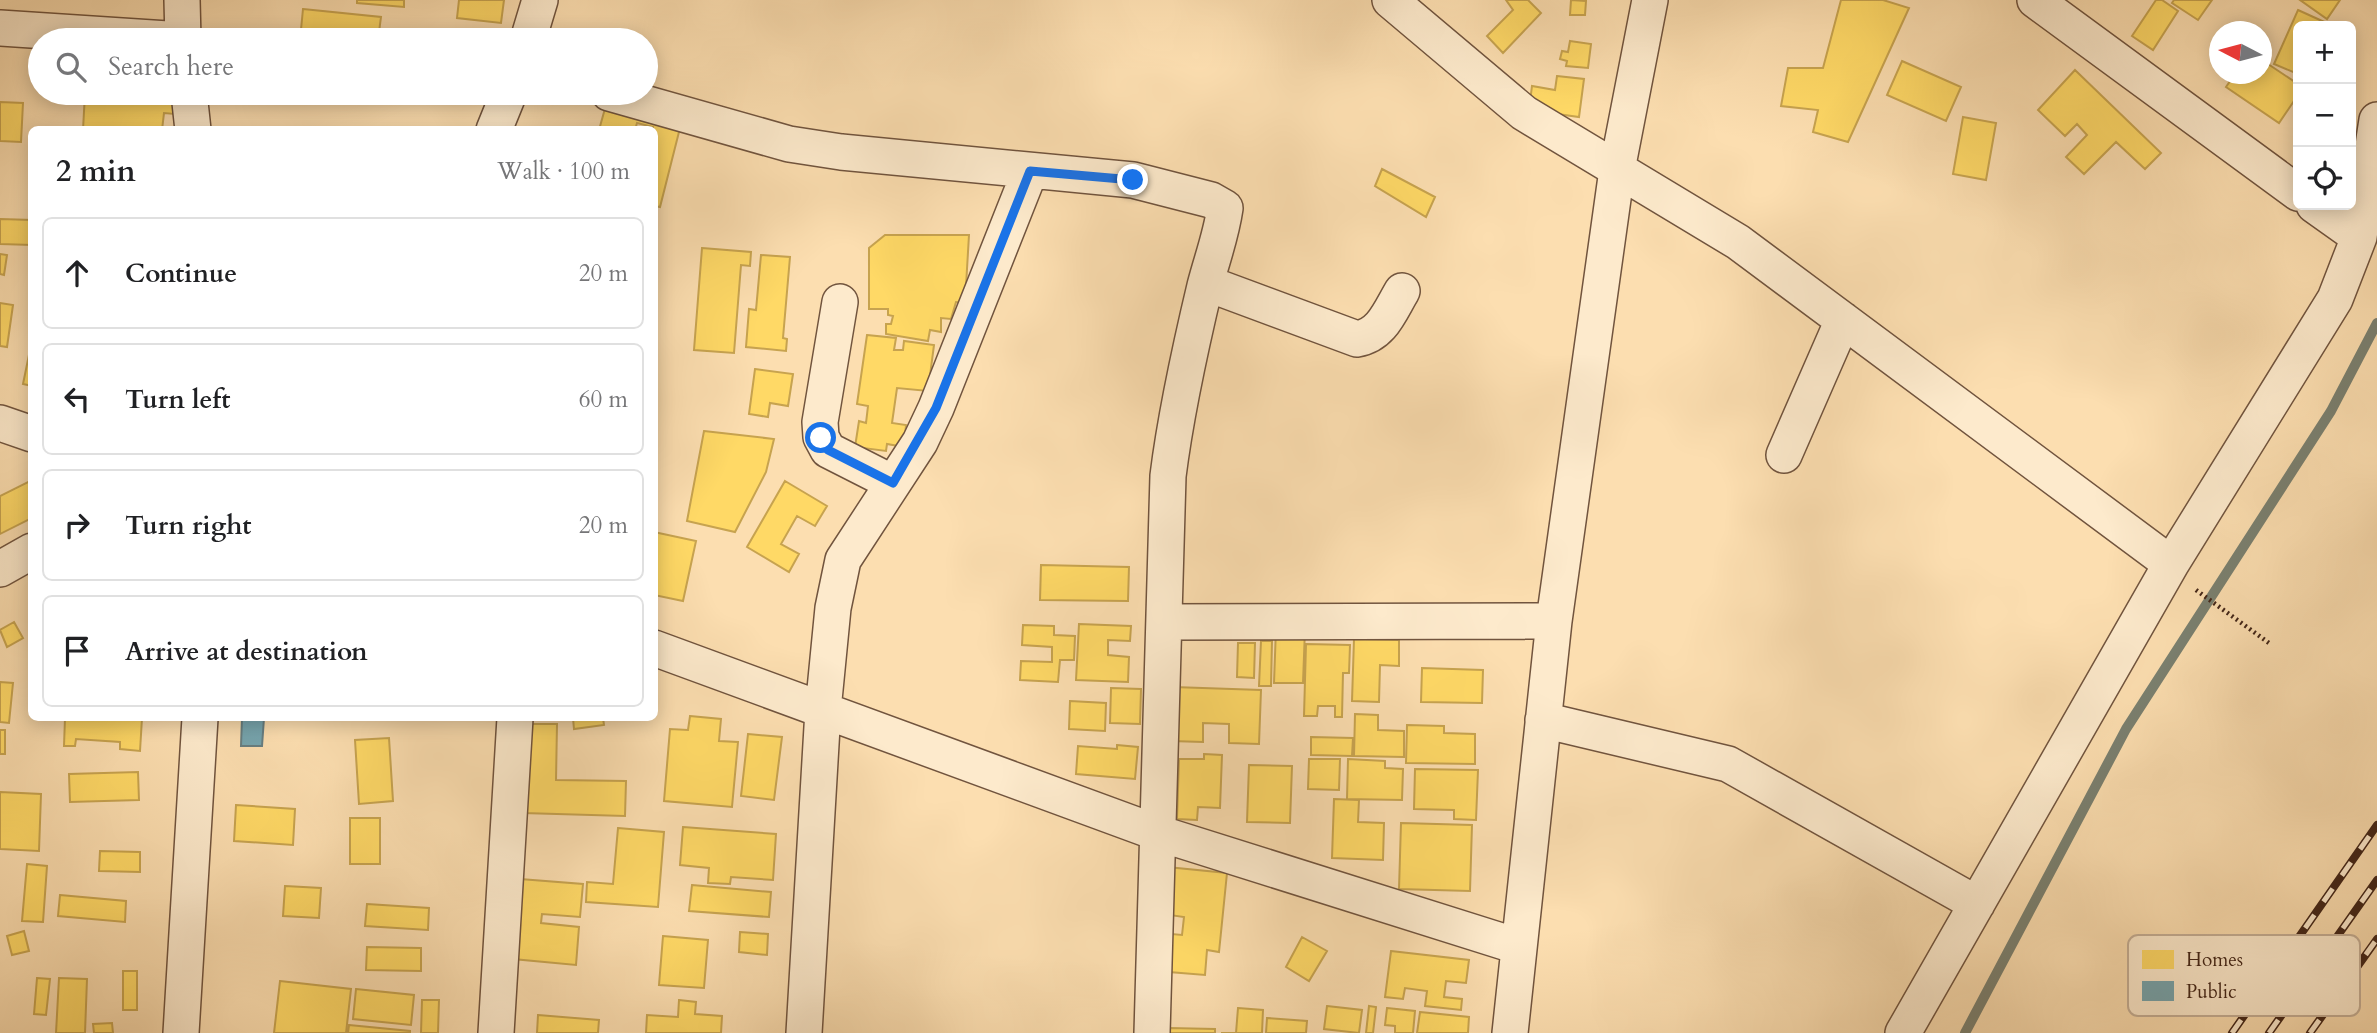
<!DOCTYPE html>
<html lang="en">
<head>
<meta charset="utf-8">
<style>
  :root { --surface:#fff; --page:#f2f2f2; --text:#202124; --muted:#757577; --line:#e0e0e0 }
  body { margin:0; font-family:Cardo,serif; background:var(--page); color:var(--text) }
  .controls { position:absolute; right:21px; top:21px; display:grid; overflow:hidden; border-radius:10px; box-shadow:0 4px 18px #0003 }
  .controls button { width:63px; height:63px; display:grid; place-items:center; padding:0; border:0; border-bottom:2px solid var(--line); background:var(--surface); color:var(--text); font:35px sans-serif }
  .compass { position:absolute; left:2209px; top:21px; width:63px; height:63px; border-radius:50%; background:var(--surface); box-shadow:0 4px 18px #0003; rotate:276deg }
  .stop { position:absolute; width:21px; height:21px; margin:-16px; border:5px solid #1a73e8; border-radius:50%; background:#fff }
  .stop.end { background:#1a73e8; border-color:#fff; box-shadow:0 2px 7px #0008 }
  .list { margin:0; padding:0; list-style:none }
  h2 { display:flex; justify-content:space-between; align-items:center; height:91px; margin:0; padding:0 28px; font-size:30px }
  h2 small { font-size:23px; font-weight:400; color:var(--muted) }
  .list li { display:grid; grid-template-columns:46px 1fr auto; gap:21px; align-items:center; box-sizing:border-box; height:112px; margin:0 14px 14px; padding:0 14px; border:2px solid var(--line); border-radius:10px }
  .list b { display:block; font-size:26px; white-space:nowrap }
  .list em { font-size:23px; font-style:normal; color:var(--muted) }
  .icon { flex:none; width:38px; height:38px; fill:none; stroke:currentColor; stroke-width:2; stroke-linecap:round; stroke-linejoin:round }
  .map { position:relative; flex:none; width:2377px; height:1033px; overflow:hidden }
  .search { position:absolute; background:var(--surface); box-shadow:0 4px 18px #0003; left:28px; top:28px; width:630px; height:77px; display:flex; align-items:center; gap:18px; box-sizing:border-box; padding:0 24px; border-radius:38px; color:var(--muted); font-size:26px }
  .panel { position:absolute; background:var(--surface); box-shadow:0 4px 18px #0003; left:28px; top:126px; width:630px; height:595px; border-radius:10px }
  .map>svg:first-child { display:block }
  .homes { fill:#ffd966; stroke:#c7a34f; stroke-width:2 }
  .public { fill:#76a5af; stroke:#677f82; stroke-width:2 }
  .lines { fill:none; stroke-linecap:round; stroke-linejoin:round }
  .stream { stroke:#7a8070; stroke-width:10 }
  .street-casing { stroke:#71543e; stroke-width:38 }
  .path { stroke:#432618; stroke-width:4.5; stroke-dasharray:2 3.5; stroke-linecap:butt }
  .street { stroke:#fdeacc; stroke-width:35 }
  .rail-casing { stroke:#432618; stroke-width:8 }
  .rail { stroke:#fdeacc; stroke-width:5; stroke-dasharray:16; stroke-linecap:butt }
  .route { stroke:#1a73e8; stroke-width:9 }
  .key { fill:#fdeacc; stroke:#c5af96; stroke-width:2 }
  .key-label { font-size:19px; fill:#432618 }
</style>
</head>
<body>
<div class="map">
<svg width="2377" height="1033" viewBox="0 0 2377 1033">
  <rect width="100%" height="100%" fill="#fcdeb0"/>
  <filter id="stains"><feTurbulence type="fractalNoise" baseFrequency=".00286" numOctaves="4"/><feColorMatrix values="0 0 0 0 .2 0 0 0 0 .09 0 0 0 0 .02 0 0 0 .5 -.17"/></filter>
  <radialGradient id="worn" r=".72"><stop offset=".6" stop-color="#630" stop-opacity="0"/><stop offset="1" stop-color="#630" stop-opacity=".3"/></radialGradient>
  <path class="homes" d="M357,0h47v7l-47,-4z
    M459,0h45l-3,23 -44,-5z
    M1506,0h22l13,13 -38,40 -16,-17 26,-26z
    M1571,0l15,1 -1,14h-15z
    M1841,0h42l26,8 -61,134 -35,-10 5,-22 -37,-4 7,-38h35z
    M2156,0h6l16,11 -25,39 -21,-14z
    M2174,0h38l-14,20 -26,-17z
    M2300,0h40l-13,19z
    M303,9l78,8 -3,23h-78z
    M2298,10l33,15 -33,1v48l-24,-10z
    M1570,41l21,3 -3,24 -22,-2 1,-5 -7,-2 2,-8 6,1z
    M2262,60l36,24v11l-19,28 -53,-36 9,-13h27z
    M1902,61l59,26 -15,34 -59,-26z
    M2075,70l86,83 -16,16 -29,-27 -32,32 -18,-17 21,-22 -10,-11 -12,12 -27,-26z
    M1557,76l27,3 -5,38 -50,-7 3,-24 23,4z
    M85,93h21l-1,10 15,1 1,-11h55l-1,21 -11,-1 -2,17h-79z
    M0,102l23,1 -2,39 -21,-1z
    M606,105l75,19 -21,83 -6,-1 -1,-79 -16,-4 -2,7h-36z
    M1963,117l33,6 -10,57 -33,-6z
    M1382,169l53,28 -9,20 -51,-31z
    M0,219l32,1v25l-32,-1z
    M885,235h84l-4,68 -9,-1 -5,17 -10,-1v14l-11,-2 -2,11 -42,-7v-10h5l2,-8 -5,-1v-6h-19v-61z
    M702,248l49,4 -1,14 -9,-1 -7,88 -40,-3z
    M0,254l7,1 -3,20 -4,-1z
    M761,255l29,2 -7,81 4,1 -1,12 -40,-4 3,-38 7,1z
    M0,303l13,2 -6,42 -7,-1z
    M867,335l29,3 -2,12h9l1,-9 30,4 -6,46 -31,-3 -5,35 14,2 -2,22 -17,-3 -1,7 -31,-4 4,-26 7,2 2,-17 -11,-2z
    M32,340v46l-9,-2z
    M755,369l38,5 -5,32 -18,-3 -2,14 -19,-3z
    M704,431l70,8 -8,33 -31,60 -48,-11z
    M32,480v38l-32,16v-38z
    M785,481l42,25 -12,20 -18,-10 -16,28 18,10 -10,18 -42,-25z
    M654,532l42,9 -13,60 -29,-6z
    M1041,565l88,2 -1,34 -88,-1z
    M14,622l9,16 -16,9 -7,-17z
    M1079,624l52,2 -1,15 -22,-1v15l21,2 -1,25 -52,-2z
    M1023,625l31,1v9l21,1 -1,24h-14l-2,22 -38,-2 1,-19 31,1v-15l-30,-2z
    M1276,628l29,1 -2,54h-29z
    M1354,639l45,1v26l-19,-1 -1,37 -27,-1z
    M1261,641h11l-1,45h-12z
    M1238,643h17l-1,35 -17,-1z
    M1306,644l44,1 -1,28h-6l-1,44h-7v-11h-17l-1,10h-13z
    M1422,668l61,2 -1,33 -61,-1z
    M0,682l13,1 -4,40 -9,-1z
    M1173,687l88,3 -2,54 -30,-1v-19l-26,-1v19l-32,-1z
    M1111,688l30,1 -1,35 -30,-1z
    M1070,701l36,2 -1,28 -36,-2z
    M1355,714l23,1v15l26,1v26l-50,-1z
    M690,716l31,3 -2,22 19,1 -6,65 -68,-6 6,-72 18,1z
    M65,718h77l-2,33 -20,-2v-7l-44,-3 -1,7h-11z
    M573,718h30l1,7 -30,4z
    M525,724h32l-1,56 70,1 -1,35 -102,-3z
    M1407,725l37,1v7l31,1v30l-69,-1z
    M0,730h5v24h-5z
    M748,734l34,3 -8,63 -33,-4z
    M1311,737l42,1 -1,18 -41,-1z
    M389,738l4,63 -34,3 -4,-64z
    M1117,745l21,2 -3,32 -59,-5 2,-28 39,3z
    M1204,754l18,1 -2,53 -22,-1 -1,13 -20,-1 2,-60h25z
    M1309,759h31l-1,31 -31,-1z
    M1348,759l37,2v7l18,1 -1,31 -55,-1z
    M1249,765l43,1 -2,57 -43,-1z
    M1415,769l63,1 -2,50 -22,-1v-9l-40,-1z
    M138,772l1,28 -69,2 -1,-28z
    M0,792l41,2 -2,57 -39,-2z
    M1334,799l25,1 -1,22 26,1 -1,37 -51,-2z
    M236,805l59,4 -2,36 -59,-4z
    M350,818h30v46h-30z
    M1401,823l71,2 -2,66 -71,-2z
    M683,827l93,7 -3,46 -42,-3 -1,7 -22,-1 1,-15 -29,-3z
    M618,828l46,4 -6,75 -72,-5 1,-20 26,2z
    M100,851l40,1v20l-41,-1z
    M27,864l20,2 -4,56 -21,-1z
    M1167,867l60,6 -8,79 -12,-2 -2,25 -48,-4 4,-38 21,2 2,-18 -21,-3z
    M520,879l63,5 -3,33 -38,-3 -1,9 38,4 -3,38 -63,-6z
    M692,885l79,7 -2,25 -80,-6z
    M285,886l36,2 -2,30 -36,-2z
    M60,895l66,6 -1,21 -67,-6z
    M367,904l62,4 -1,22 -63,-4z
    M24,931l5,20 -17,4 -5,-19z
    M740,932l28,2 -1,21 -28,-3z
    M663,936l45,4 -4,48 -45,-3z
    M1302,937l25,14 -18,30 -23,-14z
    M367,947l54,1v23l-55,-1z
    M1391,951l78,9 -3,23 -20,-2 -2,16 18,2 -1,11 -36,-4 2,-15 -22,-3 -2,11 -18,-2z
    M123,971h14v39h-14z
    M37,978l13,1 -4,36 -12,-1z
    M59,978l28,1 -2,54h-29z
    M280,981l71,8 -5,44h-72z
    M356,989l58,6 -3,30 -58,-6z
    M422,1000h17l-1,33h-17z
    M679,1000l17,2 -1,12 27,2 -1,17h-75l1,-18 31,2z
    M1327,1006l35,4 -3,23 -35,-4z
    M1369,1006l7,1 -3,26h-7z
    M1238,1008l25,2 -1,23h-41h15z
    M1387,1008l28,3 -2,22h-18v-7l-10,-1z
    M1420,1012l49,5 -1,16h-51z
    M538,1015l61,5 -1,13h-61z
    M1267,1018l40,3 -1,12h-40z
    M112,1023l1,10h-19l-1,-9z
    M349,1025l61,6v2h-62z
    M1169,1028l46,1v4h-46z"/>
  <path class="public" d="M242,718h22l-2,28h-21z"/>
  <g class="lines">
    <path class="stream" d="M1965,1033l161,-304 205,-318 46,-88"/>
    <defs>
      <path id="street" d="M182,0l1,40
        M1390,0l134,113 214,129 433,322
        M2035,0l263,193
        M0,28l183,12
        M528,40l12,-40
        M189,93l4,37
        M609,93l180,51 52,8 292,28 78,20 14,8c-4,28 -13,51 -20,78 -15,63 -29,126 -37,190l-16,557
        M494,130l15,-37
        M2314,205l45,32
        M1206,283l151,56c25,-4 33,-28 45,-48
        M840,302l-20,120 1,15 7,13 65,33
        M0,423l32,11
        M1784,455l59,-135
        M0,569l32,-18
        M1164,622l390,-1
        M654,648l504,185 359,113
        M1543,720l185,44 249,140
        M181,1033l19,-315
        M496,1033l19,-315
        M804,1033l19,-323 10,-102 10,-48 77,-118 16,-34 94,-237
        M1510,1033l44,-412 63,-451 33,-170
        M1903,1033l268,-469 164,-265 24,-62 18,-117"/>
    </defs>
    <use href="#street" class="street-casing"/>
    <path class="path" d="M2196,590l73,53"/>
    <use href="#street" class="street"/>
    <defs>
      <path id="rail" d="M2232,1033l145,-208
        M2269,1033l108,-153
        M2310,1033l67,-94"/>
    </defs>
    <use href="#rail" class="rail-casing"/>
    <use href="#rail" class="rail"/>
  </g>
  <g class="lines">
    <path class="route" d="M821,438l7,12 65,33 43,-75 94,-237 103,9"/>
  </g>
  <rect x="2128" y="935" width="232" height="81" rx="10" class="key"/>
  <rect x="2142" y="950" width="32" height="19" fill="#ffd966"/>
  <rect x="2142" y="981" width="32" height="20" fill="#76a5af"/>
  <g class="key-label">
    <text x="2186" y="966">Homes</text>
    <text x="2186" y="998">Public</text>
  </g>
  <rect width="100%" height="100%" filter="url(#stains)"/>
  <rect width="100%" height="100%" fill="url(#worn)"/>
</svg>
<div class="controls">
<button>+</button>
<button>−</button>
<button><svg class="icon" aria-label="locate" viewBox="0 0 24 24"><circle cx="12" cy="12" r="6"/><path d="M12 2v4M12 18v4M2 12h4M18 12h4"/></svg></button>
</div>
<svg class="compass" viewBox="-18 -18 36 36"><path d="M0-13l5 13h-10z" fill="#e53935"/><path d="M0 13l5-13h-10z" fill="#757577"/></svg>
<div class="stop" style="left:821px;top:438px"></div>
<div class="stop end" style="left:1133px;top:180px"></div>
<div class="search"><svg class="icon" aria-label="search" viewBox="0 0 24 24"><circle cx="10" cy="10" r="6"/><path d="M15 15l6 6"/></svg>Search here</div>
<section class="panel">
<h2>2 min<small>Walk · 100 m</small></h2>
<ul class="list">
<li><svg class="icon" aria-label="ahead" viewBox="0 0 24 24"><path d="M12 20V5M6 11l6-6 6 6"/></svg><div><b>Continue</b></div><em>20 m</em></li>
<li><svg class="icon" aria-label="left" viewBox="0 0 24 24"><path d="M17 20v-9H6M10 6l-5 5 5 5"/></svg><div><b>Turn left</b></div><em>60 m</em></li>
<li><svg class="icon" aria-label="right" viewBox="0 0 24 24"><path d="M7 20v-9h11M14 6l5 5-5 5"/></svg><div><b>Turn right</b></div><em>20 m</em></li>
<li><svg class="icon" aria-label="arrive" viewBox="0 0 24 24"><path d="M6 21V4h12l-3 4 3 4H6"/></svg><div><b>Arrive at destination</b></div></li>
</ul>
</section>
</div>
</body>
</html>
